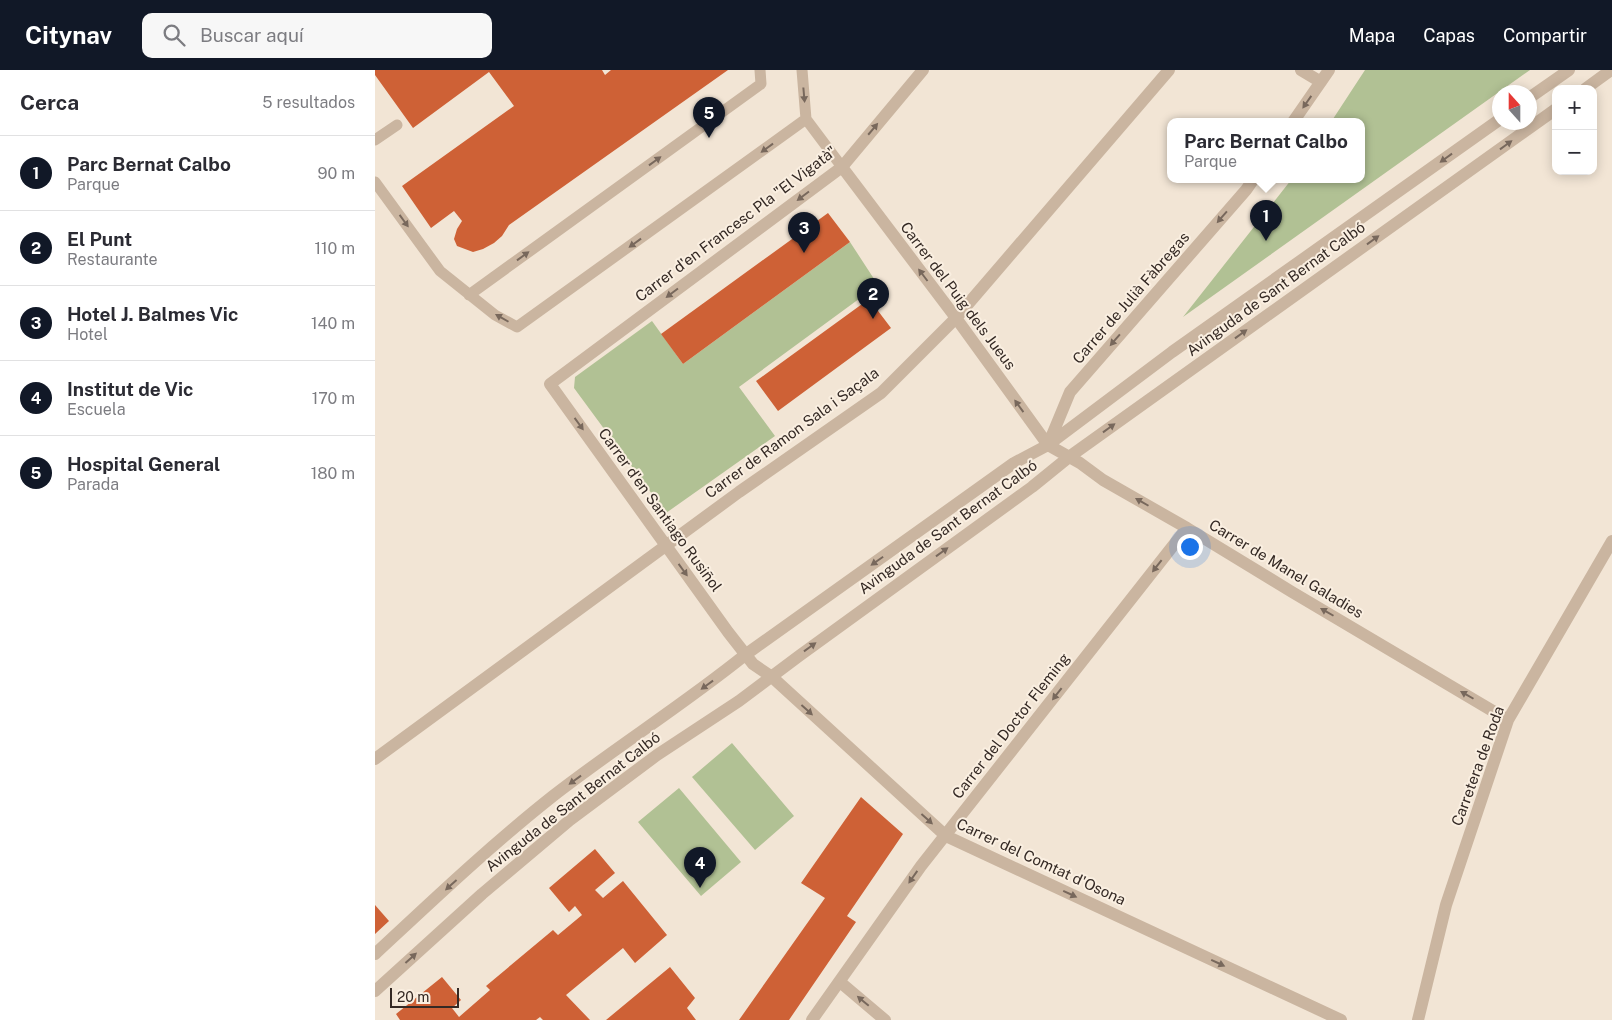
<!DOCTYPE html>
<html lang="es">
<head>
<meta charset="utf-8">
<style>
  :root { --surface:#fff; --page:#f7f7f7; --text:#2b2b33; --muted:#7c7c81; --line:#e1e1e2; --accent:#111827 }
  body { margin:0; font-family:"Public Sans",sans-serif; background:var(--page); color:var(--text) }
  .controls { position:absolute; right:15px; top:15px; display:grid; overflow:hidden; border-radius:10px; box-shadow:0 2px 12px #0003 }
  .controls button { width:45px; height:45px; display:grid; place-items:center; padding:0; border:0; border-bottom:1px solid var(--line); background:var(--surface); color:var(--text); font:25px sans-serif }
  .compass { position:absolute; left:1117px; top:15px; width:45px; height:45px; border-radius:50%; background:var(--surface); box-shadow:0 2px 12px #0003; rotate:339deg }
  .scale { position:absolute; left:15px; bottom:12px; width:69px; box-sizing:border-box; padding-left:5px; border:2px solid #342924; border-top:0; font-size:14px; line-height:18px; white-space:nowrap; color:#342924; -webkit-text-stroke:4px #faefe1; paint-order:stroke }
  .you { position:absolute; left:814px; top:476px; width:18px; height:18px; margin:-12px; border:4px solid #fff; border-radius:50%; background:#1a73e8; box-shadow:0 0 0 8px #1a73e833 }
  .badge { display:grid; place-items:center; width:32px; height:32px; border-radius:50%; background:var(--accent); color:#fff; font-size:16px; font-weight:700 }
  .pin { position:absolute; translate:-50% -41px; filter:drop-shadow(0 1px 2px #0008) }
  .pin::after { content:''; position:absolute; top:26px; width:18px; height:15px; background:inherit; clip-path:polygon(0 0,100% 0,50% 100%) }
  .popup { position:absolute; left:792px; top:48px; width:198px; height:65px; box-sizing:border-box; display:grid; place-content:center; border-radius:10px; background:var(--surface); filter:drop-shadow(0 1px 4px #0005); font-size:16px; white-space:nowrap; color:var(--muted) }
  .popup b { font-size:19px; color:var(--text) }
  .popup::after { content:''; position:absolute; left:50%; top:100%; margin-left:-10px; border:10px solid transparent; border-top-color:var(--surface) }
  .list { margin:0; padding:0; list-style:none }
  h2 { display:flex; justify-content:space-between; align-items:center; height:65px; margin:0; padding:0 20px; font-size:21px }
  h2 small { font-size:16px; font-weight:400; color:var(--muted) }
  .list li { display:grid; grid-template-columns:32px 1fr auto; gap:15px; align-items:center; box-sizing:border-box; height:75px; padding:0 20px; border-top:1px solid var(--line) }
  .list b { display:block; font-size:19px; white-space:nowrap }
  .list p { margin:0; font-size:16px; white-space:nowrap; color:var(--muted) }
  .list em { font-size:16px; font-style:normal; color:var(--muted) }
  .icon { flex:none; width:28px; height:28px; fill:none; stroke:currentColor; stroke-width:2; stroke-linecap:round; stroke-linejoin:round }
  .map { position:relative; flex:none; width:1237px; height:950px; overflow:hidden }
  header { display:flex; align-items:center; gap:30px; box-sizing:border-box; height:70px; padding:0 25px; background:var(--accent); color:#fff }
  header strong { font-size:24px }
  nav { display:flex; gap:28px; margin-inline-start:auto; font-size:18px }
  .search { width:350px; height:45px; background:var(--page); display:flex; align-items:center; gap:12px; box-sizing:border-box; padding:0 18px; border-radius:10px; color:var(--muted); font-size:19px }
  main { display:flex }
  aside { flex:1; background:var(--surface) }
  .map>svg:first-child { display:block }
  .green { fill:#b1c194 }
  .building { fill:#ce6136 }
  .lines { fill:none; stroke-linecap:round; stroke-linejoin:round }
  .lane { stroke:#cab5a0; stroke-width:11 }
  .street { stroke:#cab5a0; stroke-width:12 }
  .oneway { fill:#78685c }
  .labels { text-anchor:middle; stroke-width:4; stroke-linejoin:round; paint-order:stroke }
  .street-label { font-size:15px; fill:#342924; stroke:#faefe1 }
</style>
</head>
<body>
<header>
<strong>Citynav</strong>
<div class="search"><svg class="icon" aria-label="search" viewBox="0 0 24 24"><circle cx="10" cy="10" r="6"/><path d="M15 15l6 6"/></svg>Buscar aquí</div>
<nav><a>Mapa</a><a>Capas</a><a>Compartir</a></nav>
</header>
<main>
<aside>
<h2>Cerca<small>5 resultados</small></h2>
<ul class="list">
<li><span class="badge">1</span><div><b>Parc Bernat Calbo</b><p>Parque</p></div><em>90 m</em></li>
<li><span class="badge">2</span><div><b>El Punt</b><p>Restaurante</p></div><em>110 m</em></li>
<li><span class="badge">3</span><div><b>Hotel J. Balmes Vic</b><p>Hotel</p></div><em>140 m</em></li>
<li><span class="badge">4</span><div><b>Institut de Vic</b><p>Escuela</p></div><em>170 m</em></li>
<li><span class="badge">5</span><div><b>Hospital General</b><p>Parada</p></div><em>180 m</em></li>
</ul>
</aside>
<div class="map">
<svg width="1237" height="950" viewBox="0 0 1237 950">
  <rect width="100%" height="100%" fill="#f2e5d5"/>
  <path class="green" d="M990,0h165l-347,247 108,-137h70v-58h-30z
    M475,172l28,43 -139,102 36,49 -109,77 -92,-125 1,-11 77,-56 31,43z
    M357,673l62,73 -39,34 -63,-73z
    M304,718l62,74 -40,34 -63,-74z"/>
  <path class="building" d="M0,0h227l3,5 6,-5h117l-219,155 -7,11 -8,7 -11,6 -10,3 -16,-6 -3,-7 3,-10 5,-8 -8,-10 -23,17 -29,-42 112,-80 -25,-34 -76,56 -38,-53z
    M453,143l22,29 -167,122 -22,-30z
    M494,229l22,29 -113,83 -22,-30z
    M486,727l42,37 -56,82 9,6 -67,98h-50l86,-122 -24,-15z
    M220,779l20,24 -20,17 8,8 20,-17 44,54 -32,28 -12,-15 -57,47 24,25h-47l-3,-3 -4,3h-136l-4,-6 46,-37 19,23 -9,8 7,9 31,-27 -4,-4 67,-56 5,5 24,-20 -7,-9 -6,6 -20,-24z
    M0,835l14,16 -14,13z
    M295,897l25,31 -8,10 9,12h-90z"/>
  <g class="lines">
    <path class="lane" d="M427,0l4,49 36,48
      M0,70l22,-15
      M0,112l65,89 55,44 22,12 289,-208
      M94,225l292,-211 -1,-14"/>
    <path class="street" d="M548,0l-81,97 -292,217 178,248 25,32 19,13 174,159 395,184
      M926,0l20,12
      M1210,19l26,-19
      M1154,28l40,-28
      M918,52l36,-52
      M467,97l114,151 92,127 32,18 23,17 84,48 105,64 216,128
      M673,375l22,-53 176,-202 7,-10
      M0,689l364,-267 142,-99 75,-75 213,-248
      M0,884c58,-54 116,-109 178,-158 63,-49 130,-91 192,-141l269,-192 34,-18 124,-93 327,-232
      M465,912l45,38
      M0,921l107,-97 88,-74 87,-65 82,-54 60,-45 233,-169 37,-30 487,-348
      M437,950l109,-154 266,-338
      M1043,950l28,-115 62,-185 104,-179"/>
  </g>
  <defs><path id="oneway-solid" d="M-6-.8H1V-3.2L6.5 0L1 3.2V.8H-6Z" transform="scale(1.25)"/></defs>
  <g class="oneway">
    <use href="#oneway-solid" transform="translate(429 25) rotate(85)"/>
    <use href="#oneway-solid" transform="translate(932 32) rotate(125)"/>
    <use href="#oneway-solid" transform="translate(498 59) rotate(-50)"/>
    <use href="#oneway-solid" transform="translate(1131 75) rotate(-36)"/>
    <use href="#oneway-solid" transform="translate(392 78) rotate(144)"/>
    <use href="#oneway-solid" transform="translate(1071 88) rotate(144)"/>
    <use href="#oneway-solid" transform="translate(280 91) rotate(-36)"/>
    <use href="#oneway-solid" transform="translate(428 126) rotate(143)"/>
    <use href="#oneway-solid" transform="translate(847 147) rotate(131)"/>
    <use href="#oneway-solid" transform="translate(29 151) rotate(54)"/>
    <use href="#oneway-solid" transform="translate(998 170) rotate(-36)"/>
    <use href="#oneway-solid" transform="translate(260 173) rotate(144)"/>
    <use href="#oneway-solid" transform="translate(148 186) rotate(-36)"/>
    <use href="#oneway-solid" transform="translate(548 205) rotate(-127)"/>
    <use href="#oneway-solid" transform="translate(297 223) rotate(143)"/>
    <use href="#oneway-solid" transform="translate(127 248) rotate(-150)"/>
    <use href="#oneway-solid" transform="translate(866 264) rotate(-36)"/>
    <use href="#oneway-solid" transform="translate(740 270) rotate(131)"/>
    <use href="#oneway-solid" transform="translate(644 336) rotate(-126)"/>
    <use href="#oneway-solid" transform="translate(204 354) rotate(54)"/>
    <use href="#oneway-solid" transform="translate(734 358) rotate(-36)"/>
    <use href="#oneway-solid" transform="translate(767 432) rotate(-150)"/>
    <use href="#oneway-solid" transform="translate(567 482) rotate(-36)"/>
    <use href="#oneway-solid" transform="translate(502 491) rotate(145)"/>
    <use href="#oneway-solid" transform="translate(782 496) rotate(128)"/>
    <use href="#oneway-solid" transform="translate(308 500) rotate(54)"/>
    <use href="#oneway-solid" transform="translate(952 542) rotate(-150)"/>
    <use href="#oneway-solid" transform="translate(435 577) rotate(-36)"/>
    <use href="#oneway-solid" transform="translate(332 615) rotate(144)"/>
    <use href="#oneway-solid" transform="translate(682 624) rotate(128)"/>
    <use href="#oneway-solid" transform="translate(1092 625) rotate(-150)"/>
    <use href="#oneway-solid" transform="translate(432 640) rotate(42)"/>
    <use href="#oneway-solid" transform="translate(200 710) rotate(144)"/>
    <use href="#oneway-solid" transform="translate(552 749) rotate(42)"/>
    <use href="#oneway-solid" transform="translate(538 807) rotate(125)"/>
    <use href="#oneway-solid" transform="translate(76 815) rotate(138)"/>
    <use href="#oneway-solid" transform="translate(695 824) rotate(25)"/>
    <use href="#oneway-solid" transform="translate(36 888) rotate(-42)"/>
    <use href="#oneway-solid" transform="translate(843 893) rotate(25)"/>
    <use href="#oneway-solid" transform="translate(488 931) rotate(-140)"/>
  </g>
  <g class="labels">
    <g class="street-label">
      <text transform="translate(361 154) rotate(-37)" y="5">Carrer d'en Francesc Pla "El Vigatà"</text>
      <text transform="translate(901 219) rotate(-36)" y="5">Avinguda de Sant Bernat Calbó</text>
      <text transform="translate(583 226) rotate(53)" y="5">Carrer del Puig dels Jueus</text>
      <text transform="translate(756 228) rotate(-49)" y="5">Carrer de Julià Fàbregas</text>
      <text transform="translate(417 363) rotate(-36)" y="5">Carrer de Ramon Sala i Saçala</text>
      <text transform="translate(285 440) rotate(54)" y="5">Carrer d'en Santiago Rusiñol</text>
      <text transform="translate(573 457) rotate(-36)" y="5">Avinguda de Sant Bernat Calbó</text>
      <text transform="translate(911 499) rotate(31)" y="5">Carrer de Manel Galadies</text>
      <text transform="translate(636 656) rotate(-52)" y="5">Carrer del Doctor Fleming</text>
      <text transform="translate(1103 696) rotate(-70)" y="5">Carretera de Roda</text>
      <text transform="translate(198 732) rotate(-38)" y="5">Avinguda de Sant Bernat Calbó</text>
      <text transform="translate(666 792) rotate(25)" y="5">Carrer del Comtat d'Osona</text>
    </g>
  </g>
</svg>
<div class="controls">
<button>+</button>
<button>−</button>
</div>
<svg class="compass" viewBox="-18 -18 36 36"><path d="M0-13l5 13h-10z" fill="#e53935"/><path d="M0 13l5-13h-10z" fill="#7c7c81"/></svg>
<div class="scale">20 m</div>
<div class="you"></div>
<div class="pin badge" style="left:891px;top:171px">1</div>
<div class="popup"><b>Parc Bernat Calbo</b>Parque</div>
<div class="pin badge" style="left:498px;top:249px">2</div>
<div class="pin badge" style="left:429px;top:183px">3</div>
<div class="pin badge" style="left:325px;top:818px">4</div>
<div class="pin badge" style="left:334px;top:68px">5</div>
</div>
</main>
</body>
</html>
